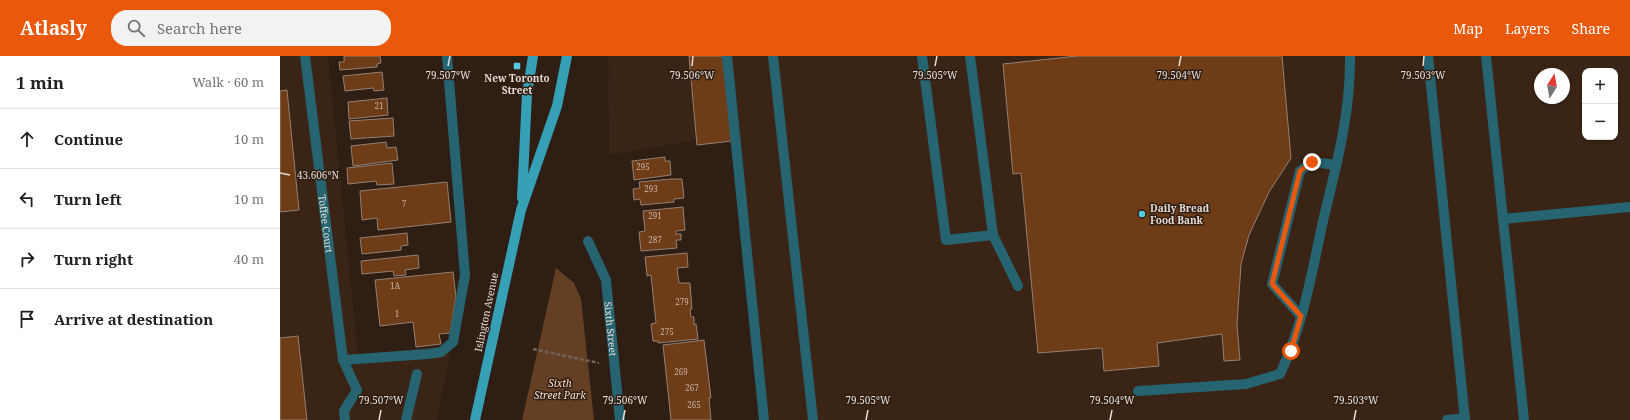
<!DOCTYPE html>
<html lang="en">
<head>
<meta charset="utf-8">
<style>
  :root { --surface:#fff; --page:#f2f2f2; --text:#202124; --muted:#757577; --line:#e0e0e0; --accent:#ea580c }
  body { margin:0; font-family:"Noto Serif",serif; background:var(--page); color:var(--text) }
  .controls { position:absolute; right:12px; top:12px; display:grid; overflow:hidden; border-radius:8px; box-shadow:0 1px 3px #0004 }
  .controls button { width:36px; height:36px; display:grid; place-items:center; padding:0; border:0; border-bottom:1px solid var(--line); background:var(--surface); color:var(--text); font:20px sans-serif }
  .compass { position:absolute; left:1254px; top:12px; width:36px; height:36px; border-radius:50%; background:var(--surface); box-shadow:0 1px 3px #0004; rotate:11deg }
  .stop { position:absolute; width:12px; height:12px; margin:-9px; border:3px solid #ea580c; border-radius:50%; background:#fff }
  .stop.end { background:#ea580c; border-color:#fff; box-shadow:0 1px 4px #0008 }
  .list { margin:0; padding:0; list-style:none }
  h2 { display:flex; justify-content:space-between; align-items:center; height:52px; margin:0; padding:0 16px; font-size:17px }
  h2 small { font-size:13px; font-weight:400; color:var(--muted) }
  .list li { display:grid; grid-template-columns:26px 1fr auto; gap:12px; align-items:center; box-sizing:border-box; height:60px; padding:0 16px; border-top:1px solid var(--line) }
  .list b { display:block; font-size:15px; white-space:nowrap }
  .list em { font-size:13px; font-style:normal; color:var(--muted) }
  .icon { flex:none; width:22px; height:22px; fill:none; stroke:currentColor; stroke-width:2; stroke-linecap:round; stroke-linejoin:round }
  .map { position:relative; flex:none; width:1350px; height:364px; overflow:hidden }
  header { display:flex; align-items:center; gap:24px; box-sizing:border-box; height:56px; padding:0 20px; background:var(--accent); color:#fff }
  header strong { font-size:19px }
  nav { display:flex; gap:22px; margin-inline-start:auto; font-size:14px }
  .search { width:280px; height:36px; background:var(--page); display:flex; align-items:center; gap:10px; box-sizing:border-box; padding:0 14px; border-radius:16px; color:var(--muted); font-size:15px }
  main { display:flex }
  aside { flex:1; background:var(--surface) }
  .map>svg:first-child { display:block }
  .built { fill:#392415; fill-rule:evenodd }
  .green { fill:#653f23 }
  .building { fill:#6e3c16; stroke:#948073 }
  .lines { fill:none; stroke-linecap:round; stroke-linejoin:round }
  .path { stroke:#706259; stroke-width:2.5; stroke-dasharray:4 2; stroke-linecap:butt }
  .minor { stroke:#256470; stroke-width:10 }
  .major { stroke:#36a1b6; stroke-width:10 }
  .route { stroke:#ea580c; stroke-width:5 }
  .ticks { fill:none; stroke:#e6dbd4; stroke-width:1.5 }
  .poi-dot { fill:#56c9e1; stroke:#2e1e14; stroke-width:1.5 }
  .labels { text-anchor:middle; stroke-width:3; stroke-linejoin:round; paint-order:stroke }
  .number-label { font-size:8px; fill:#c8b3a4 }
  .poi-label { font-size:10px; font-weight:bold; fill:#e6dbd4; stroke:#2e1e14 }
  .street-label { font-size:10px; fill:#e6dbd4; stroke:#2e1e14 }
  .park-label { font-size:10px; font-style:italic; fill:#fbdac4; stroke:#2e1e14 }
  .ticks-label { font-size:10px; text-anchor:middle; fill:#e6dbd4; stroke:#2e1e14; stroke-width:3; stroke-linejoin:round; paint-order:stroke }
</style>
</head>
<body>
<header>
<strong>Atlasly</strong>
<div class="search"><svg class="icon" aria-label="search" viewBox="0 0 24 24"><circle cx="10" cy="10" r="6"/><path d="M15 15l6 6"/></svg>Search here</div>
<nav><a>Map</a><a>Layers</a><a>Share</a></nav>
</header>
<main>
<aside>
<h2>1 min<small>Walk · 60 m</small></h2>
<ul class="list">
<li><svg class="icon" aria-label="ahead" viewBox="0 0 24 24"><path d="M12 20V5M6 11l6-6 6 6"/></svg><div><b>Continue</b></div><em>10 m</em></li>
<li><svg class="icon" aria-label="left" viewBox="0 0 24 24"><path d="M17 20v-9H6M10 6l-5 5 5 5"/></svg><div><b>Turn left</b></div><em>10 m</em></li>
<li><svg class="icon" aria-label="right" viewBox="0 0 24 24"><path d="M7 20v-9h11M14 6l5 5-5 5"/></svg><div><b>Turn right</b></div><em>40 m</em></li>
<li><svg class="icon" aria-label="arrive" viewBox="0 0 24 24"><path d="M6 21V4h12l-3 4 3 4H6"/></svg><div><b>Arrive at destination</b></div></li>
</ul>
</aside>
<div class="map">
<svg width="1350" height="364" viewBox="0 0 1350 364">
  <rect width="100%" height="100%" fill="#2e1e14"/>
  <path class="built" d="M0,0h48l30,299 94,-10 -15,75h-157z
    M328,0h1022v364h-863l-30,-287 -128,22zM1305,15h30v66h-30zM1260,18h24v24h-24z"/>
  <path class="green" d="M276,212l18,15 7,16 13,121h-72z"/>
  <path class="building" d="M64,0h36l1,7 -4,1v3l-37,3 -1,-8h5z
    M409,0h34l9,85 -35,4z
    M797,0h205l9,102 -22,34 -20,43 -8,29 -4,61 3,35 -16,1 -2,-27 -65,9 2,23 -55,5 -2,-23 -64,5 -17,-180 -8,1 -10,-110z
    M102,16l2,18 -10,1 -1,-3 -28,3 -2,-15z
    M7,34l12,120 -19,2v-121z
    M107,42l1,17 -39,4 -1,-17z
    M113,62l1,18 -43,3 -2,-18z
    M106,86l1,6 9,-1 2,13 -45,6 -2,-20z
    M385,101v4h5l1,14 -37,5 -2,-19z
    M112,107l2,21 -17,1 -1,-4 -28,3 -1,-16z
    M392,123h10l2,19 -10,1v3l-33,3 -1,-6 -6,1 -1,-11 7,-1 -1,-6z
    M167,126l4,40 -73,8 -1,-12 -15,2 -2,-29z
    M403,151l2,23 -9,1v3h5v6h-5l1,8 -36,3 -2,-19 6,-1 -2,-20z
    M127,177l1,12 -7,1v4l-39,4 -2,-16z
    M407,197l1,14 -11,1 2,15h11l2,26h-2l1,8h3v8l2,-1 2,15 -40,4v-2h-5l-2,-17 5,-1 -5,-48 -4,1 -2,-19z
    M138,199l1,13 -14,2 1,5 -12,1 -1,-5 -31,3 -1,-13z
    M173,216l3,25 -6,36 -11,1 2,10 -25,3 -3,-25 -33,4 -5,-46z
    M18,280l9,84h-27v-82z
    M424,284l7,58h-2l2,22h-40l-8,-75z"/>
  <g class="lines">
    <path class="path" d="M253,293l66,14"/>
    <g class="minor">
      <path id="s1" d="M25,0l38,304 14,30 -13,21 1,9"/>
      <path d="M447,0l37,364"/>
      <path d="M493,0l40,364"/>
      <path d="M642,0l24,184 47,-5 -23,-179"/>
      <path d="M1148,0l37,364"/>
      <path d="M1206,0l38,364"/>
      <path d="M1223,163l127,-12"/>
      <path d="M713,179l25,51"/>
      <path id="s2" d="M308,185l18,39 14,140"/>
      <path d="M1021,260l-29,-32 28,-113 12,-9 24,3"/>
      <path d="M63,304l85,-6 13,-2 12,-10 12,-67 -18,-219"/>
      <path d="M858,335l108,-7 34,-10c23,-48 32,-102 43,-153 13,-54 28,-109 27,-165"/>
      <path d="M126,364l11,-46"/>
      <path d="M1167,364l18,-2"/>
    </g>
    <path class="major" d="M242,142l5,-104 6,-38
      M195,364l46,-210 36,-104 10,-50"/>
  </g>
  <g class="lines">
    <path class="route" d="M1011,295l10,-35 -29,-32 28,-113 12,-9"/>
  </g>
  <path class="ticks" d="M168,10l2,-10M412,10l1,-10M655,10l2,-10M899,10l2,-10M1143,10l1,-10M0,117l10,2M99,364l2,-10M343,364l2,-10M586,364l2,-10M830,364l2,-10M1074,364l2,-10"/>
  <g class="poi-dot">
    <rect x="233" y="6" width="8" height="8" rx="2"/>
    <circle cx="862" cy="158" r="4"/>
  </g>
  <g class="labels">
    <g class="number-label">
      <text x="99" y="53">21</text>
      <text x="363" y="114">295</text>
      <text x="371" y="136">293</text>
      <text x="124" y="151">7</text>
      <text x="375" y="163">291</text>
      <text x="375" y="187">287</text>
      <text x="115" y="233">1A</text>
      <text x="402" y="249">279</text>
      <text x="117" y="261">1</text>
      <text x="387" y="279">275</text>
      <text x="401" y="319">269</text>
      <text x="412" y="335">267</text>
      <text x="414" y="352">265</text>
    </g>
    <g class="poi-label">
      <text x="237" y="26">New Toronto<tspan x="237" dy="12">Street</tspan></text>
      <text x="870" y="156" text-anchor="start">Daily Bread<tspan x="870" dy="12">Food Bank</tspan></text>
    </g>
    <g class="street-label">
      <text dy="4" stroke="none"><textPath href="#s1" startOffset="169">Toffee Court</textPath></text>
      <text transform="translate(206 256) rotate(-78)" y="4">Islington Avenue</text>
      <text dy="4" stroke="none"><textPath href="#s2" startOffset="92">Sixth Street</textPath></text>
    </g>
    <g class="park-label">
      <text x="280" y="331">Sixth<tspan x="280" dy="12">Street Park</tspan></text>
    </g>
  </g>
  <g class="ticks-label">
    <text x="168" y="23">79.507°W</text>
    <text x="412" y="23">79.506°W</text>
    <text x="655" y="23">79.505°W</text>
    <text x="899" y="23">79.504°W</text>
    <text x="1143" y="23">79.503°W</text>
    <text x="38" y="123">43.606°N</text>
    <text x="101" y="348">79.507°W</text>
    <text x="345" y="348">79.506°W</text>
    <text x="588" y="348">79.505°W</text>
    <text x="832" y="348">79.504°W</text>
    <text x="1076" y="348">79.503°W</text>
  </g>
</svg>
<div class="controls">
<button>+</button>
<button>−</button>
</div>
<svg class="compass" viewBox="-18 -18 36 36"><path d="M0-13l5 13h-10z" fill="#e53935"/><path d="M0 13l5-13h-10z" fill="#757577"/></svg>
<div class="stop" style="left:1011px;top:295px"></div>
<div class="stop end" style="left:1032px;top:106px"></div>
</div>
</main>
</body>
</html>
